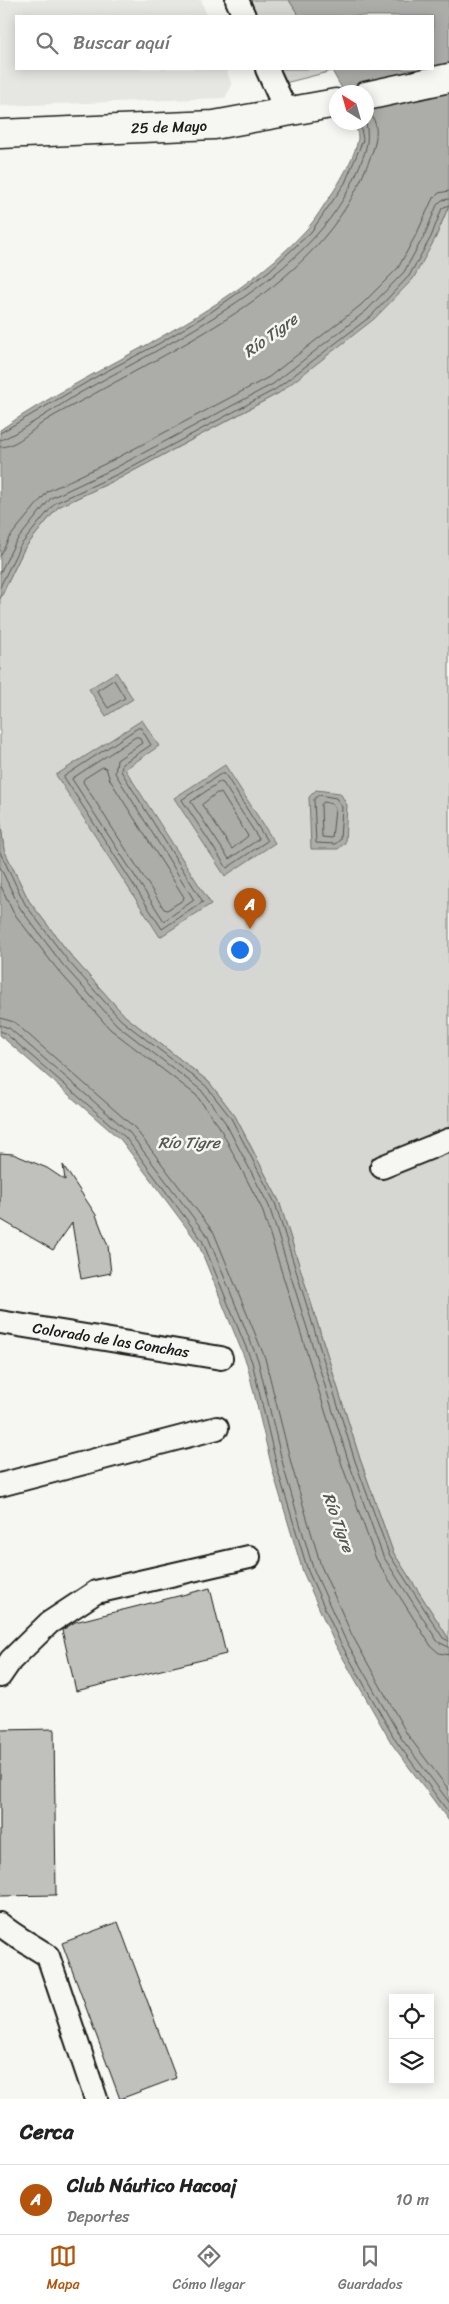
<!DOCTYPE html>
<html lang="es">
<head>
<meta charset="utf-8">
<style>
  :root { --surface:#fff; --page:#f2f2f2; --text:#222; --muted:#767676; --line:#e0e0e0; --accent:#b45309 }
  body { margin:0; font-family:Sriracha,sans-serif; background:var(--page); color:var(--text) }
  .controls { position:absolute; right:15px; bottom:15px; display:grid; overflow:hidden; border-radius:0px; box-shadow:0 2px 12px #0003 }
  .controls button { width:45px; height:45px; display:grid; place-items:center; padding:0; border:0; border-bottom:1px solid var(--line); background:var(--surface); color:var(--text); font:25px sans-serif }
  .compass { position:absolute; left:329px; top:85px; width:45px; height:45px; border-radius:50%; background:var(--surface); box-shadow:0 2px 12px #0003; rotate:323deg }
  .you { position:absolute; left:239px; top:949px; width:18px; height:18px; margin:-12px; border:4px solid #fff; border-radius:50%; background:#1a73e8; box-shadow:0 0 0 8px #1a73e833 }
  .badge { display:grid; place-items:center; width:32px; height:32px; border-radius:50%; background:var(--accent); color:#fff; font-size:16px; font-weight:700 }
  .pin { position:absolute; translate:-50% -41px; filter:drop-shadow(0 1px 2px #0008) }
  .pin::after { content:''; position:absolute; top:26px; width:18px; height:15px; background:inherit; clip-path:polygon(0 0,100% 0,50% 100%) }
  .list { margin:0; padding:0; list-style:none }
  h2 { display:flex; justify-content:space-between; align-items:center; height:65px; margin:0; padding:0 20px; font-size:21px }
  h2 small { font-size:16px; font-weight:400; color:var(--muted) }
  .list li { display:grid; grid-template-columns:32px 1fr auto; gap:15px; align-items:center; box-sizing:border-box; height:70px; padding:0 20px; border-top:1px solid var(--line) }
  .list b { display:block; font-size:19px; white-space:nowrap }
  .list p { margin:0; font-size:16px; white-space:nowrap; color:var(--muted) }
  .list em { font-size:16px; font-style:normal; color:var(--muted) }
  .icon { flex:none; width:28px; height:28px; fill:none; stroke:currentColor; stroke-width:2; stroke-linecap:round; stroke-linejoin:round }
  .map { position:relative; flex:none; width:449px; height:2099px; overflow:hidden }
  .search { position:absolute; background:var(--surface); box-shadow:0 2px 12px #0003; left:15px; right:15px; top:15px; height:55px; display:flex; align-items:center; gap:12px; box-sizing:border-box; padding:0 18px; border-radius:0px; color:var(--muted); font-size:19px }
  .sheet { height:135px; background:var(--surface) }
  nav { display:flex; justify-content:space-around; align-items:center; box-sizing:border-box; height:70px; border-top:1px solid var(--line); background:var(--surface); font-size:14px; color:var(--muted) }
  nav a { display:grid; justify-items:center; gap:2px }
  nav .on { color:var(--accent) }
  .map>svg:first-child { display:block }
  .built { fill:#e6e6e2 }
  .green { fill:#d6d6d2; stroke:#797977 }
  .water { fill:#acaca9; stroke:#727271 }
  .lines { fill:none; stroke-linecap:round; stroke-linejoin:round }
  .shore { stroke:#565654; stroke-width:1 }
  .building { fill:#c0c0bd; stroke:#1c1c1c }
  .minor-casing { stroke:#1c1c1c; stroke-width:26 }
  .secondary-casing { stroke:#1c1c1c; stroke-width:31 }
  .minor { stroke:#f6f6f2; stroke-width:22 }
  .secondary { stroke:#f6f6f2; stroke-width:28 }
  .labels { text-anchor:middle; stroke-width:5; stroke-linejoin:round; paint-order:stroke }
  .street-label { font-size:15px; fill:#1c1c1c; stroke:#f6f6f2 }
  .water-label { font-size:16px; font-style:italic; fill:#565654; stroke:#f6f6f2 }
</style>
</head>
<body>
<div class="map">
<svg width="449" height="2099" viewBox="0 0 449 2099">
  <rect width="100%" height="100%" fill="#f6f6f2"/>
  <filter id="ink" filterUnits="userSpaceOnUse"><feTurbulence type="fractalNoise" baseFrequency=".02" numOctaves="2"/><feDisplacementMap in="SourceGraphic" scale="10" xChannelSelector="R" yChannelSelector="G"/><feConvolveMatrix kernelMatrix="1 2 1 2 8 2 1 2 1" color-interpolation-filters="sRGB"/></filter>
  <g filter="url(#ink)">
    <path class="built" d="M0,0h201l6,16h-191v53h210l6,16 -7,13 -225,8z"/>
    <path class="green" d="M250,0h39l10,16h-42z
      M279,69h52l1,2 -47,12z
      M449,205v1434l-56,-87 -33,-93 -81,-258 -44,-85 -26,-34 -84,-66 -53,-59 -43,-56 -25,-51 -4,-33v-218l24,-50 34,-42 62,-29 159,-85 156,-154z"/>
    <path class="water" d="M289,0h160v205l-14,34 -22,40 -39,40 -95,74 -159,85 -62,29 -34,42 -24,50v-169c97,-67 228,-113 307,-201 9,-10 16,-23 24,-34 8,-11 27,-44 27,-58 0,-4 -2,-10 -3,-14l11,-1v-30h-22l-13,-23h102v-53h-134z
      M116,672l17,27 -27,17 -17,-27z
      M142,720l17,26 -34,23 86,135 -51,33 -104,-162z
      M225,765l50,78 -50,33 -51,-78z
      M316,790l24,3 7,12 -2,38 -7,6h-27l-2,-52z
      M0,817l4,33 25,51 43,56 53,59 84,66 26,34 44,85 81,258 33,93 56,87v182l-57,-77 -57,-100 -32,-72 -30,-100 -26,-108 -49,-121 -77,-103 -121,-105z"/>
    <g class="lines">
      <path class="shore" d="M0,433l101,-59 59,-31 51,-31 58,-41 42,-39 34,-49 18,-43 -3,-18
        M0,440c9,-1 65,-38 78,-46 93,-53 236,-117 279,-222 8,-19 13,-29 9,-50
        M0,447c16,0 32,-17 45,-26 13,-8 27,-15 40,-22 103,-59 234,-113 281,-231 8,-19 17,-39 3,-57
        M0,556l9,-18 39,-47 63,-30 158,-84 92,-72 37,-37 20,-37 14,-31 7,-7 10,-2
        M0,573l15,-30 36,-45 64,-30 158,-84 93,-73 38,-39 21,-38 12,-29 5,-5 7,-1
        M0,587l20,-41 35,-43 63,-29 158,-85 95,-73 38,-40 22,-39 11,-29 7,-3
        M114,680l11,18 -17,10 -11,-17z
        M138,728h3l10,17 -29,19 -1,7 82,131 -41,27 -98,-152z
        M136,737h3l3,6 -25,17 -2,13 79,127 -30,21 -92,-142z
        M103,767l3,1 4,12 74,117 -1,3 -16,10 -3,-1 -81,-127 1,-3z
        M221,774h4l42,67 -40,27 -45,-68z
        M220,782l3,1 36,56 -30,20 -38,-57z
        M217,793h4l27,43 -16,13 -30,-44z
        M319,795l17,3 6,9 -2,33 -5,4 -19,-1 -2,-43z
        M324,802l8,2 3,5 -3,29 -10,-1 -1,-32z
        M0,852l25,52 43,57 53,59 85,66 25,32 44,85 80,258 34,93 54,84 6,3
        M0,867l20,41 43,57 54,60 84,65 24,32 44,84 80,257 34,93 55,86 11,5
        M0,884l13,28 44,57 53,60 86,66 23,31 43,83 80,256 34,94 55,87 8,7 10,2
        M0,1018l14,4 120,105 80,106 51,125 27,109 29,99 31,69 55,99 42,56
        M0,1025l9,3 120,104 79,105 50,123 26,109 29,99 32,71 56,99 48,64
        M0,1031l5,2 120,104 77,103 50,122 26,109 30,100 32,71 56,99 53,72"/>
    </g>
    <path class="building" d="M0,1153l13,1 34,14 18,12 -2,-15 33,50 12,31 3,27 -30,6 -9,-56 -19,27 -53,-31z
      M210,1588l16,66 -150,37 -14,-61 13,-8z
      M54,1729l2,166 -56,1v-166z
      M118,1922l58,156 -56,21 -58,-156z"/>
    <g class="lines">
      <defs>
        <path id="minor" d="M237,0l7,16
          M267,69l20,44
          M382,1167l67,-27
          M0,1322l221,36
          M0,1485l217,-57
          M0,1676l11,-16 38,-37 47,-31 153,-35
          M0,1924c15,13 32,21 48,32l48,143"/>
        <path id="secondary" d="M366,96l83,-18
          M0,134l214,-9 122,-22"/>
      </defs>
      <use href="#minor" class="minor-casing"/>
      <use href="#secondary" class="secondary-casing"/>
      <use href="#minor" class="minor"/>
      <use href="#secondary" class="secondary"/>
    </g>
  </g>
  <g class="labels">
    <g class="street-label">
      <text transform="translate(169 127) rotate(-2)" y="5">25 de Mayo</text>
      <text transform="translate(111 1340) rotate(9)" y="5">Colorado de las Conchas</text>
    </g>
    <g class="water-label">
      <text transform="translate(270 335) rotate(-36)" y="6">Río Tigre</text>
      <text x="189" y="1148">Río Tigre</text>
      <text transform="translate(339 1522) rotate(70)" y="6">Río Tigre</text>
    </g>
  </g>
</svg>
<div class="controls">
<button><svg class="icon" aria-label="locate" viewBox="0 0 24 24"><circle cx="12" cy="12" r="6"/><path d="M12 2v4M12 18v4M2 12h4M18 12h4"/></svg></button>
<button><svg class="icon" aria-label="layers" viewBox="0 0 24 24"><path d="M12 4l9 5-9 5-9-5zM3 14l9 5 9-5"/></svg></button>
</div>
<svg class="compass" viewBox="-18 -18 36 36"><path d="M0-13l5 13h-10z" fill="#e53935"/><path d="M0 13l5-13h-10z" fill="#767676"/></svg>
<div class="you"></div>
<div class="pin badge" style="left:250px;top:929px">A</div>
<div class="search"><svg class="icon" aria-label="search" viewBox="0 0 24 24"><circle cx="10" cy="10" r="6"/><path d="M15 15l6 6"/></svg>Buscar aquí</div>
</div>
<section class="sheet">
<h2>Cerca<small></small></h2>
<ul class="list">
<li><span class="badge">A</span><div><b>Club Náutico Hacoaj</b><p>Deportes</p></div><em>10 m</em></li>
</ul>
</section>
<nav>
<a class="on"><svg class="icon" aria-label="map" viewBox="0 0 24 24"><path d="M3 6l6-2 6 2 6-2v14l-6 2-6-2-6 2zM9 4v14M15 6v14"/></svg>Mapa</a>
<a><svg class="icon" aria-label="directions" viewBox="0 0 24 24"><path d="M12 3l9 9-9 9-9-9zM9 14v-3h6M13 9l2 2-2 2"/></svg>Cómo llegar</a>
<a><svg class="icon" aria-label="saved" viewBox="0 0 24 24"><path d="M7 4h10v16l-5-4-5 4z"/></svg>Guardados</a>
</nav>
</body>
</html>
